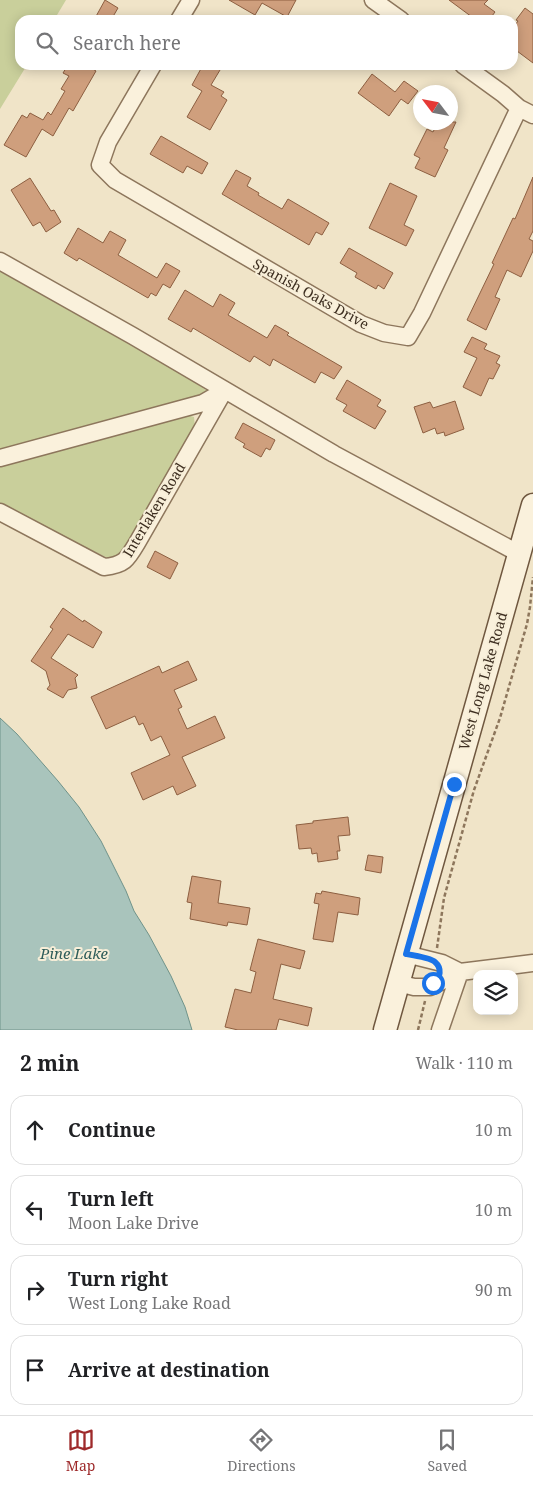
<!DOCTYPE html>
<html lang="en">
<head>
<meta charset="utf-8">
<style>
  :root { --surface:#fff; --page:#f2f2f2; --text:#202124; --muted:#757577; --line:#e0e0e0; --accent:#9e2a2b }
  body { margin:0; font-family:"Noto Serif",serif; background:var(--page); color:var(--text) }
  .controls { position:absolute; right:15px; bottom:15px; display:grid; overflow:hidden; border-radius:10px; box-shadow:0 2px 12px #0003 }
  .controls button { width:45px; height:45px; display:grid; place-items:center; padding:0; border:0; border-bottom:1px solid var(--line); background:var(--surface); color:var(--text); font:25px sans-serif }
  .compass { position:absolute; left:413px; top:85px; width:45px; height:45px; border-radius:50%; background:var(--surface); box-shadow:0 2px 12px #0003; rotate:302deg }
  .stop { position:absolute; width:15px; height:15px; margin:-11px; border:4px solid #1a73e8; border-radius:50%; background:#fff }
  .stop.end { background:#1a73e8; border-color:#fff; box-shadow:0 1px 5px #0008 }
  .list { margin:0; padding:0; list-style:none }
  h2 { display:flex; justify-content:space-between; align-items:center; height:65px; margin:0; padding:0 20px; font-size:21px }
  h2 small { font-size:16px; font-weight:400; color:var(--muted) }
  .list li { display:grid; grid-template-columns:32px 1fr auto; gap:15px; align-items:center; box-sizing:border-box; height:70px; margin:0 10px 10px; padding:0 10px; border:1px solid var(--line); border-radius:15px }
  .list b { display:block; font-size:19px; white-space:nowrap }
  .list p { margin:0; font-size:16px; white-space:nowrap; color:var(--muted) }
  .list em { font-size:16px; font-style:normal; color:var(--muted) }
  .icon { flex:none; width:28px; height:28px; fill:none; stroke:currentColor; stroke-width:2; stroke-linecap:round; stroke-linejoin:round }
  .map { position:relative; flex:none; width:533px; height:1030px; overflow:hidden }
  .search { position:absolute; background:var(--surface); box-shadow:0 2px 12px #0003; left:15px; right:15px; top:15px; height:55px; display:flex; align-items:center; gap:12px; box-sizing:border-box; padding:0 18px; border-radius:15px; color:var(--muted); font-size:19px }
  .sheet { height:385px; background:var(--surface) }
  nav { display:flex; justify-content:space-around; align-items:center; box-sizing:border-box; height:70px; border-top:1px solid var(--line); background:var(--surface); font-size:14px; color:var(--muted) }
  nav a { display:grid; justify-items:center; gap:2px }
  nav .on { color:var(--accent) }
  .map>svg:first-child { display:block }
  .green { fill:#c9cf9b }
  .water { fill:#a9c4bc; stroke:#6f938a }
  .building { fill:#cf9f7d; stroke:#8d5f41 }
  .lines { fill:none; stroke-linecap:round; stroke-linejoin:round }
  .minor-casing { stroke:#8d765c; stroke-width:19 }
  .secondary-casing { stroke:#6f573f; stroke-width:25 }
  .path { stroke:#8d765c; stroke-width:2.5; stroke-dasharray:4 2.5; stroke-linecap:butt }
  .minor { stroke:#faf1dc; stroke-width:16 }
  .secondary { stroke:#faf1dc; stroke-width:22 }
  .route { stroke:#1a73e8; stroke-width:6 }
  .labels { text-anchor:middle; stroke-width:4; stroke-linejoin:round; paint-order:stroke }
  .street-label { font-size:14px; fill:#3d2e20; stroke:#f7eed8 }
  .water-label { font-size:15px; font-style:italic; fill:#2f5d5a; stroke:#f7eed8 }
</style>
</head>
<body>
<div class="map">
<svg width="533" height="1030" viewBox="0 0 533 1030">
  <rect width="100%" height="100%" fill="#f0e4c8"/>
  <path class="green" d="M0,0h66l-12,20h-34v45h7l-27,44z
    M0,269l189,109 18,13 -6,5 -201,55z
    M185,414l9,3 1,10 -65,120 -11,8 -9,4 -110,-53v-40z"/>
  <path class="water" d="M0,718l17,16 41,47 21,26 22,34 25,50 8,20 15,24 22,41 14,31 7,23h-192z"/>
  <path class="building" d="M105,0l13,8 -7,12h-17z
    M229,0h67l-9,17 -25,-14 -7,12z
    M449,0h39l-4,4 11,8 -6,8h-13z
    M525,8l8,6v49l-20,-15v-20l5,-7 -2,-1z
    M68,65h18l10,6 -23,40 -4,-3 -16,28 -11,-7 -16,28 -22,-12 18,-30 5,3 3,-5 13,7 5,-8 3,3 14,-24 -4,-2 8,-13 -6,-3z
    M203,65h20l-12,20 13,7 -3,4 6,4 -17,30 -23,-13 15,-26 -10,-6z
    M372,74l23,18 9,-11 14,10 -10,13 -7,-5 -12,17 -31,-23z
    M438,122h18l-12,26 4,2 -13,27 -20,-9 5,-10 -6,-3 13,-26 6,3z
    M161,136l47,27 -6,11 -15,-8 -4,7 -33,-19z
    M236,170l15,8 -4,8 12,7 -1,2 24,14 6,-10 41,24 -7,12 -6,-3 -7,13 -87,-51z
    M533,177v54l-4,8 4,2v10l-12,26 -14,-7 -12,27 5,2 -14,31 -19,-10 27,-56 -2,-1 21,-45 2,1z
    M30,178l21,33 3,-1 7,12 -15,10 -6,-10 -7,4 -22,-36z
    M390,183l27,13 -13,29 10,5 -8,16 -37,-18z
    M78,228l25,15 7,-12 16,9 -8,15 39,23 9,-15 14,8 -10,17 -7,-4 -7,12 -5,-3 -3,5 -69,-40 -2,3 -13,-8z
    M349,248l44,25 -9,16 -6,-4 -2,4 -21,-12 2,-4 -17,-10z
    M185,290l28,17 7,-13 15,9 -7,12 39,23 8,-13 14,8 -2,2 55,32 -8,12 -13,-7 -6,11 -42,-24 -3,7 -16,-10 -4,6 -57,-34 -2,4 -23,-13z
    M472,337l15,7 -3,5 16,7 -4,7 4,2 -7,14 -4,-1 -8,18 -18,-9 14,-29 -13,-6z
    M347,380l34,20 -4,6 9,5 -11,18 -32,-18 4,-6 -11,-6z
    M455,401l9,28 -19,7 -1,-4 -7,2 -2,-6 -12,5 -9,-26 16,-5 3,6z
    M243,423l32,17 -5,10 -4,-2 -5,9 -18,-10 2,-3 -10,-6z
    M155,551l23,12 -8,16 -23,-12z
    M63,608l20,14 1,-2 18,12 -9,16 -25,-14 -17,24 27,17 -3,3 2,10 -9,2 -5,8 -16,-9 3,-4 -4,-14 -15,-10 22,-32 -3,-2z
    M188,661l9,19 -23,10 8,17 -4,2 9,20 28,-13 10,22 -43,19 14,29 -19,9 -4,-9 -30,14 -12,-27 39,-18 -9,-19 -10,5 -8,-18 -4,2 -4,-9 -29,13 -15,-32 68,-31 3,7z
    M348,817l2,18 -12,1 2,15h-3l1,8 -20,3 -1,-9 -5,1 -1,-6 -12,1 -3,-24 17,-2v-2z
    M368,855l15,2 -2,16 -16,-3z
    M192,876l29,5 -3,22 32,5 -3,17 -19,-3 -1,4 -37,-7 2,-16 -5,-1z
    M322,891l38,7 -2,17 -20,-3 -5,30 -20,-3 6,-35 -5,-1 2,-10 5,1z
    M258,939l47,12 -5,18 -19,-5 -8,35 39,9 -4,18 -29,-7 -3,11h-38l-13,-3 10,-38 16,4 5,-21 -6,-2z"/>
  <g class="lines">
    <defs>
      <path id="minor" d="M373,0l28,20
        M179,20l12,-20
        M153,65l-45,77 -8,23 15,15 246,144 23,9 24,4 14,-24 97,-205
        M463,65l40,29 16,14 14,7
        M0,261l133,75 201,118 184,99
        M0,458l203,-55 19,-11
        M0,512l104,55c20,-2 23,-7 33,-24l87,-152
        M406,954l36,9 18,9
        M398,983l16,4h16l30,-15 73,-9
        M440,1030l20,-58"/>
      <path id="secondary" d="M385,1030l148,-525"/>
    </defs>
    <use href="#minor" class="minor-casing"/>
    <use href="#secondary" class="secondary-casing"/>
    <path class="path" d="M437,948l7,-50 13,-47 17,-61 26,-72 27,-94 3,-17 3,-30
      M418,1030l7,-29"/>
    <use href="#minor" class="minor"/>
    <use href="#secondary" class="secondary"/>
  </g>
  <g class="lines">
    <path class="route" d="M433,983c8,-5 9,-15 2,-21 -4,-4 -23,-7 -29,-8l48,-170"/>
  </g>
  <g class="labels">
    <g class="street-label">
      <text transform="translate(311 294) rotate(29)" y="5">Spanish Oaks Drive</text>
      <text transform="translate(154 510) rotate(-59)" y="5">Interlaken Road</text>
      <text transform="translate(483 681) rotate(-74)" y="5">West Long Lake Road</text>
    </g>
    <g class="water-label">
      <text x="74" y="959">Pine Lake</text>
    </g>
  </g>
</svg>
<div class="controls">
<button><svg class="icon" aria-label="layers" viewBox="0 0 24 24"><path d="M12 4l9 5-9 5-9-5zM3 14l9 5 9-5"/></svg></button>
</div>
<svg class="compass" viewBox="-18 -18 36 36"><path d="M0-13l5 13h-10z" fill="#e53935"/><path d="M0 13l5-13h-10z" fill="#757577"/></svg>
<div class="stop" style="left:433px;top:983px"></div>
<div class="stop end" style="left:454px;top:784px"></div>
<div class="search"><svg class="icon" aria-label="search" viewBox="0 0 24 24"><circle cx="10" cy="10" r="6"/><path d="M15 15l6 6"/></svg>Search here</div>
</div>
<section class="sheet">
<h2>2 min<small>Walk · 110 m</small></h2>
<ul class="list">
<li><svg class="icon" aria-label="ahead" viewBox="0 0 24 24"><path d="M12 20V5M6 11l6-6 6 6"/></svg><div><b>Continue</b></div><em>10 m</em></li>
<li><svg class="icon" aria-label="left" viewBox="0 0 24 24"><path d="M17 20v-9H6M10 6l-5 5 5 5"/></svg><div><b>Turn left</b><p>Moon Lake Drive</p></div><em>10 m</em></li>
<li><svg class="icon" aria-label="right" viewBox="0 0 24 24"><path d="M7 20v-9h11M14 6l5 5-5 5"/></svg><div><b>Turn right</b><p>West Long Lake Road</p></div><em>90 m</em></li>
<li><svg class="icon" aria-label="arrive" viewBox="0 0 24 24"><path d="M6 21V4h12l-3 4 3 4H6"/></svg><div><b>Arrive at destination</b></div></li>
</ul>
</section>
<nav>
<a class="on"><svg class="icon" aria-label="map" viewBox="0 0 24 24"><path d="M3 6l6-2 6 2 6-2v14l-6 2-6-2-6 2zM9 4v14M15 6v14"/></svg>Map</a>
<a><svg class="icon" aria-label="directions" viewBox="0 0 24 24"><path d="M12 3l9 9-9 9-9-9zM9 14v-3h6M13 9l2 2-2 2"/></svg>Directions</a>
<a><svg class="icon" aria-label="saved" viewBox="0 0 24 24"><path d="M7 4h10v16l-5-4-5 4z"/></svg>Saved</a>
</nav>
</body>
</html>
